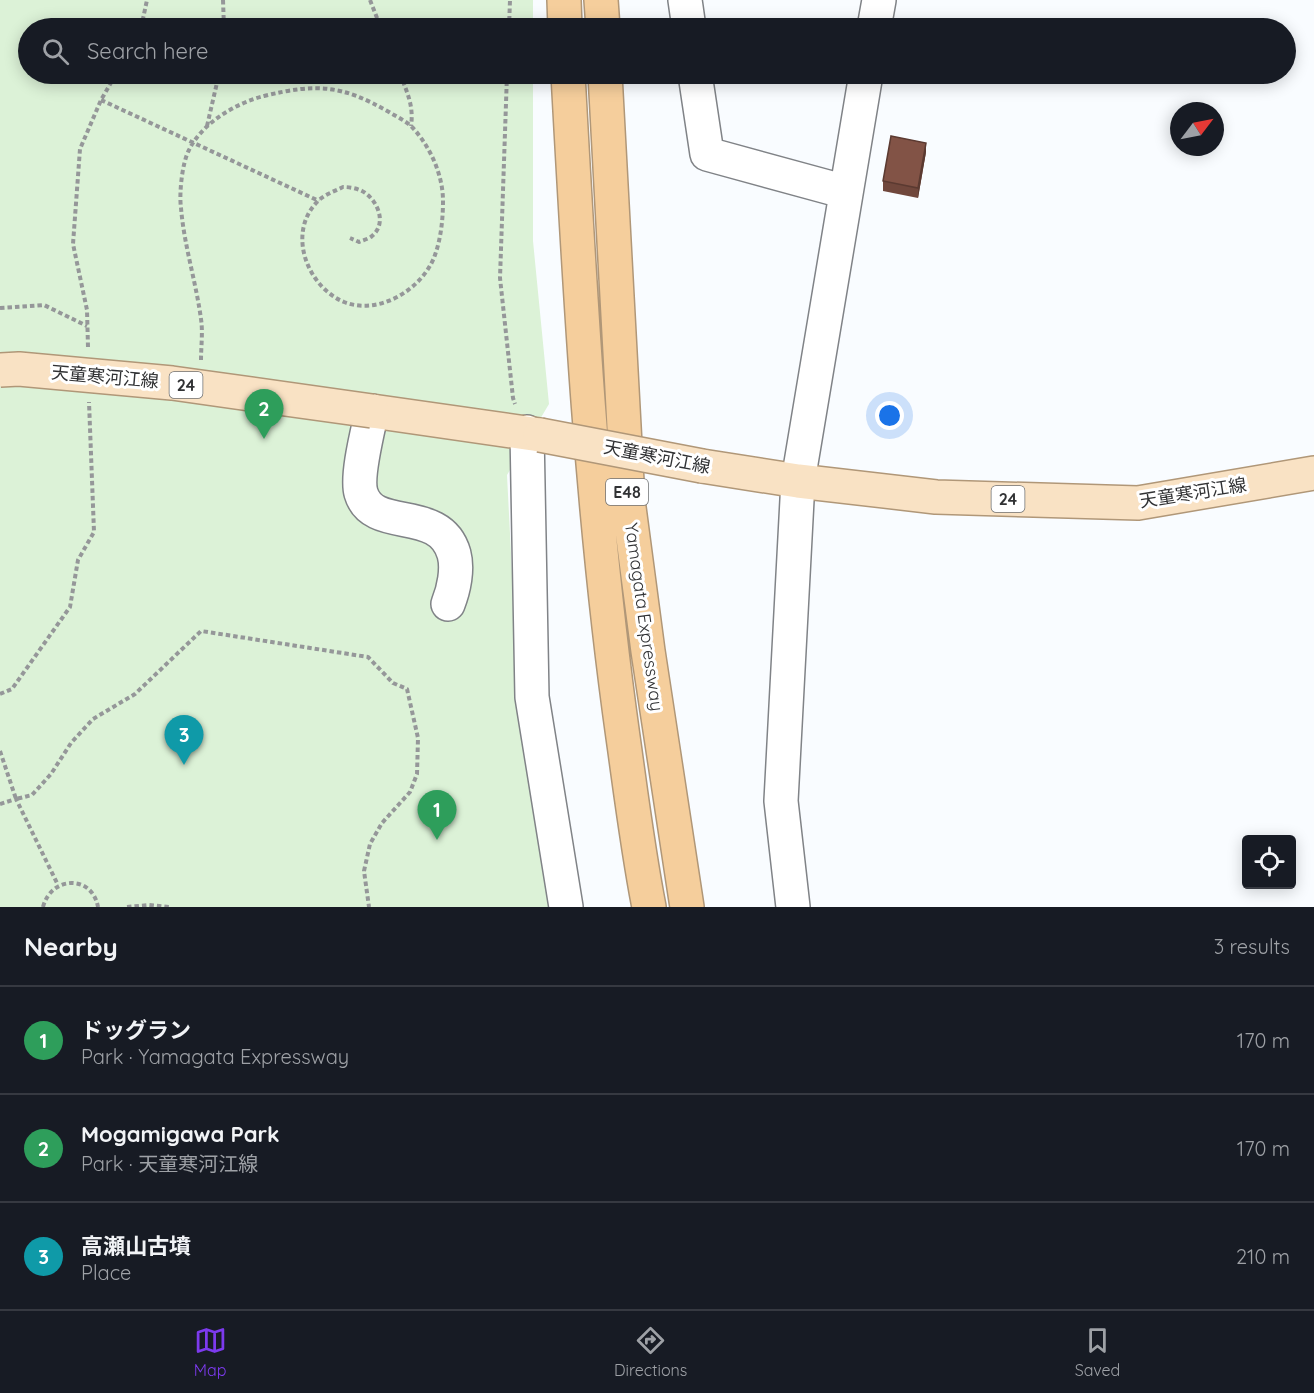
<!DOCTYPE html>
<html lang="en">
<head>
<meta charset="utf-8">
<style>
  :root { --surface:#171b24; --page:#20242c; --text:#f1f3f6; --muted:#9ea1a6; --line:#363941; --accent:#7c3aed }
  body { margin:0; font-family:Quicksand,"Noto Sans JP",sans-serif; background:var(--page); color:var(--text) }
  .controls { position:absolute; right:18px; bottom:18px; display:grid; overflow:hidden; border-radius:6px; box-shadow:0 3px 15px #0003 }
  .controls button { width:54px; height:54px; display:grid; place-items:center; padding:0; border:0; border-bottom:2px solid var(--line); background:var(--surface); color:var(--text); font:30px sans-serif }
  .compass { position:absolute; left:1170px; top:102px; width:54px; height:54px; border-radius:50%; background:var(--surface); box-shadow:0 3px 15px #0003; rotate:58deg }
  .you { position:absolute; left:890px; top:416px; width:21px; height:21px; margin:-15px; border:4px solid #fff; border-radius:50%; background:#1a73e8; box-shadow:0 0 0 9px #1a73e833 }
  .badge { display:grid; place-items:center; width:39px; height:39px; border-radius:50%; background:var(--accent); color:#fff; font-size:20px; font-weight:700 }
  .pin { position:absolute; translate:-50% -50px; filter:drop-shadow(0 2px 3px #0008) }
  .pin::after { content:''; position:absolute; top:32px; width:21px; height:18px; background:inherit; clip-path:polygon(0 0,100% 0,50% 100%) }
  .list { margin:0; padding:0; list-style:none }
  h2 { display:flex; justify-content:space-between; align-items:center; height:78px; margin:0; padding:0 24px; font-size:26px }
  h2 small { font-size:20px; font-weight:400; color:var(--muted) }
  .list li { display:grid; grid-template-columns:39px 1fr auto; gap:18px; align-items:center; box-sizing:border-box; height:108px; padding:0 24px; border-top:2px solid var(--line) }
  .list b { display:block; font-size:22px; white-space:nowrap }
  .list p { margin:0; font-size:20px; white-space:nowrap; color:var(--muted) }
  .list em { font-size:20px; font-style:normal; color:var(--muted) }
  .icon { flex:none; width:33px; height:33px; fill:none; stroke:currentColor; stroke-width:2; stroke-linecap:round; stroke-linejoin:round }
  .map { position:relative; flex:none; width:1314px; height:907px; overflow:hidden }
  .search { position:absolute; background:var(--surface); box-shadow:0 3px 15px #0003; left:18px; right:18px; top:18px; height:66px; display:flex; align-items:center; gap:15px; box-sizing:border-box; padding:0 21px; border-radius:33px; color:var(--muted); font-size:22px }
  .sheet { height:402px; background:var(--surface) }
  nav { display:flex; justify-content:space-around; align-items:center; box-sizing:border-box; height:84px; border-top:2px solid var(--line); background:var(--surface); font-size:16px; color:var(--muted) }
  nav a { display:grid; justify-items:center; gap:3px }
  nav .on { color:var(--accent) }
  .map>svg:first-child { display:block }
  .green { fill:#dcf2d7 }
  .lines { fill:none; stroke-linecap:round; stroke-linejoin:round }
  .minor-casing { stroke:#808387; stroke-width:36 }
  .major-casing { stroke:#b09778; stroke-width:36 }
  .highway-casing { stroke:#b09778; stroke-width:36 }
  .path { stroke:#959799; stroke-width:4; stroke-dasharray:4.5 3; stroke-linecap:butt }
  .minor { stroke:#fff; stroke-width:33 }
  .major { stroke:#f9e2c4; stroke-width:33 }
  .highway { stroke:#f5ce9c; stroke-width:33 }
  .major-bridge-casing { stroke:#b09778; stroke-width:36; stroke-linecap:butt }
  .major-bridge { stroke:#f9e2c4; stroke-width:33 }
  .wall { fill:#70473c }
  .shaded-wall { fill:#5b3a31 }
  .building { fill:#825346; stroke:#5b3a31; stroke-width:1.5 }
  .labels { text-anchor:middle; stroke-width:6; stroke-linejoin:round; paint-order:stroke }
  .shield { fill:#fff; stroke:#6f7071; stroke-width:1.5 }
  .shield-label { font-size:16px; font-weight:bold; fill:#313234 }
  .street-label { font-size:18px; fill:#313234; stroke:#fff }
</style>
</head>
<body>
<div class="map">
<svg width="1314" height="907" viewBox="0 0 1314 907">
  <rect width="100%" height="100%" fill="#f9fcff"/>
  <path class="green" d="M0,0h533v28h-505v46h505v167l16,163 -42,71 8,157 37,275h-552z"/>
  <g class="lines">
    <defs>
      <path id="minor" d="M685,0l4,28
        M874,28l5,-28
        M695,74l12,80 139,38
        M372,411c-4,19 -16,65 -11,82 12,41 79,11 93,61 4,15 0,35 -6,50
        M527,432l5,265 34,210
        M793,907l-12,-106 17,-320 68,-407"/>
      <path id="major" d="M372,411l168,24
        M702,466l96,15 138,16 202,6 176,-30"/>
      <path id="highway" d="M564,0l1,28
        M601,0l2,28
        M568,74c12,221 24,443 55,663 8,57 15,114 26,170
        M605,74l23,426 20,151 39,256"/>
    </defs>
    <use href="#minor" class="minor-casing"/>
    <use href="#major" class="major-casing"/>
    <use href="#highway" class="highway-casing"/>
    <path class="path" d="M223,0l1,28
      M370,0l11,28
      M141,28l6,-28
      M509,28l1,-28
      M400,74c7,18 14,32 11,52
      M507,74l-7,204 13,120 2,6
      M101,100l218,101
      M207,126l12,-52
      M0,308l44,-3 43,21
      M88,347l-1,-37 -14,-66 7,-95 21,-49 15,-26
      M201,360c0,-13 2,-28 0,-41 -5,-37 -17,-74 -20,-111 -2,-14 1,-45 8,-58 13,-27 47,-47 75,-54 53,-13 78,-11 125,16 8,5 17,9 23,15 18,19 31,48 31,74 0,18 -2,37 -8,54 -12,34 -56,61 -91,47 -38,-16 -58,-71 -25,-102 7,-6 16,-9 24,-13 6,0 13,1 19,4 15,8 26,32 10,45 -3,3 -9,4 -13,6l-9,-4
      M0,694l12,-5 58,-82 8,-47 16,-28 -5,-130
      M0,751l16,48 16,-4 19,-21 20,-31 22,-24 42,-25 66,-63 167,26 25,26 14,6 11,49 -1,36 -7,18 -28,31 -12,21 -6,27 5,36
      M0,804l16,-5 42,86
      M43,907c8,-31 49,-33 55,0
      M127,907l22,-2 21,2"/>
    <use href="#minor" class="minor"/>
    <use href="#major" class="major"/>
    <use href="#highway" class="highway"/>
    <defs>
      <path id="major-bridge" d="M0,370l19,-1 153,14 200,28
        M540,435l162,31"/>
    </defs>
    <use href="#major-bridge" class="major-bridge-casing"/>
    <use href="#major-bridge" class="major-bridge"/>
  </g>
  <path class="wall" d="M926,152l-8,46 -35,-7v-10z"/>
  <path class="shaded-wall" d="M926,143v9l-8,46v-10z"/>
  <path class="building" d="M891,136l35,7 -8,45 -35,-7z"/>
  <g class="labels">
    <g class="shield">
      <rect x="169.5" y="372" width="33" height="26" rx="4.5"/>
      <rect x="606" y="479" width="42" height="26" rx="4.5"/>
      <rect x="991.5" y="486" width="33" height="26" rx="4.5"/>
    </g>
    <g class="shield-label">
      <text x="186" y="391">24</text>
      <text x="627" y="498">E48</text>
      <text x="1008" y="505">24</text>
    </g>
    <g class="street-label">
      <text transform="translate(105 377) rotate(5)" y="6">天童寒河江線</text>
      <text transform="translate(657 457) rotate(11)" y="6">天童寒河江線</text>
      <text transform="translate(1193 493) rotate(-9)" y="6">天童寒河江線</text>
      <text transform="translate(644 617) rotate(82)" y="6">Yamagata Expressway</text>
    </g>
  </g>
</svg>
<div class="controls">
<button><svg class="icon" aria-label="locate" viewBox="0 0 24 24"><circle cx="12" cy="12" r="6"/><path d="M12 2v4M12 18v4M2 12h4M18 12h4"/></svg></button>
</div>
<svg class="compass" viewBox="-18 -18 36 36"><path d="M0-13l5 13h-10z" fill="#e53935"/><path d="M0 13l5-13h-10z" fill="#9ea1a6"/></svg>
<div class="you"></div>
<div class="pin badge" style="left:437px;top:840px;background:#2e9e5b">1</div>
<div class="pin badge" style="left:264px;top:439px;background:#2e9e5b">2</div>
<div class="pin badge" style="left:184px;top:765px;background:#0f9aa8">3</div>
<div class="search"><svg class="icon" aria-label="search" viewBox="0 0 24 24"><circle cx="10" cy="10" r="6"/><path d="M15 15l6 6"/></svg>Search here</div>
</div>
<section class="sheet">
<h2>Nearby<small>3 results</small></h2>
<ul class="list">
<li><span class="badge" style="background:#2e9e5b">1</span><div><b>ドッグラン</b><p>Park · Yamagata Expressway</p></div><em>170 m</em></li>
<li><span class="badge" style="background:#2e9e5b">2</span><div><b>Mogamigawa Park</b><p>Park · 天童寒河江線</p></div><em>170 m</em></li>
<li><span class="badge" style="background:#0f9aa8">3</span><div><b>高瀬山古墳</b><p>Place</p></div><em>210 m</em></li>
</ul>
</section>
<nav>
<a class="on"><svg class="icon" aria-label="map" viewBox="0 0 24 24"><path d="M3 6l6-2 6 2 6-2v14l-6 2-6-2-6 2zM9 4v14M15 6v14"/></svg>Map</a>
<a><svg class="icon" aria-label="directions" viewBox="0 0 24 24"><path d="M12 3l9 9-9 9-9-9zM9 14v-3h6M13 9l2 2-2 2"/></svg>Directions</a>
<a><svg class="icon" aria-label="saved" viewBox="0 0 24 24"><path d="M7 4h10v16l-5-4-5 4z"/></svg>Saved</a>
</nav>
</body>
</html>
